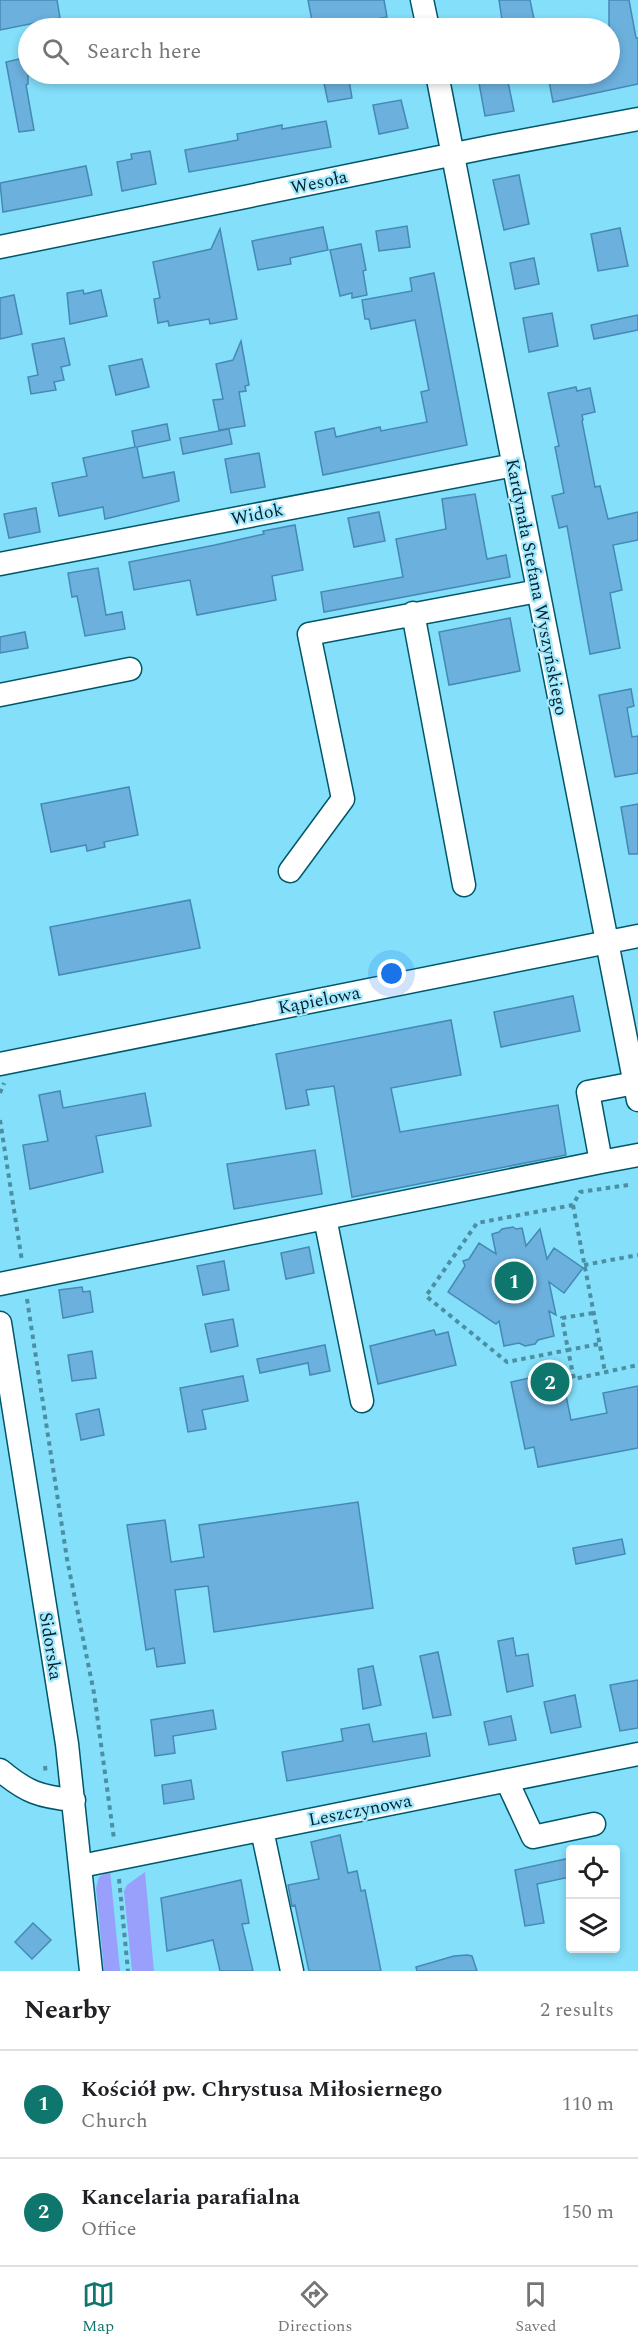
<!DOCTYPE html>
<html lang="en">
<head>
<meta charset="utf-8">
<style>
  :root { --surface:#fff; --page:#f2f2f2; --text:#202124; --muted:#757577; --line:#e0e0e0; --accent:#0f766e }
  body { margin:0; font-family:Spectral,serif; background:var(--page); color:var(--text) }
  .controls { position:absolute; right:18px; bottom:18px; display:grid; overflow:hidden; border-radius:6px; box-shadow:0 3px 9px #0003 }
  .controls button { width:54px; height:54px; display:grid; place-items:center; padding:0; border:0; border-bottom:2px solid var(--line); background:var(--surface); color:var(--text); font:30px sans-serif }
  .you { position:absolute; left:392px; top:974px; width:21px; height:21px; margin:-15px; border:4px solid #fff; border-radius:50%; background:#1a73e8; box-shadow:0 0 0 9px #1a73e833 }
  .badge { display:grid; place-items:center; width:39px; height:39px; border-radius:50%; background:var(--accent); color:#fff; font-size:20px; font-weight:700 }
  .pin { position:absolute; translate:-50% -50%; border:3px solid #fff; box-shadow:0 2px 6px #0006 }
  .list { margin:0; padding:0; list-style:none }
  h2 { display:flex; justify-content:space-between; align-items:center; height:78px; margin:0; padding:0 24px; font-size:26px }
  h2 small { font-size:20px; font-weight:400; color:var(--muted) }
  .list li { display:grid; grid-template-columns:39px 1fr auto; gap:18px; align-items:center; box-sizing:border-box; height:108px; padding:0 24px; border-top:2px solid var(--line) }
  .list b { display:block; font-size:22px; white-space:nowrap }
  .list p { margin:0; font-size:20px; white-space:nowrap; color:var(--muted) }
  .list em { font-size:20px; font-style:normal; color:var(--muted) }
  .icon { flex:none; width:33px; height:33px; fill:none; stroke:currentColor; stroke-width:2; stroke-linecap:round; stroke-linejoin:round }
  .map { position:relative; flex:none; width:638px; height:1971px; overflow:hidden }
  .search { position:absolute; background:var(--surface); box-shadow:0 3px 9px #0003; left:18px; right:18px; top:18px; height:66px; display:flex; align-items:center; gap:15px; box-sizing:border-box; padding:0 21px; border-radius:33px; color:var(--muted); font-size:22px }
  .sheet { height:294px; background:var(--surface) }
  nav { display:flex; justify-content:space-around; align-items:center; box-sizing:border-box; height:84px; border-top:2px solid var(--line); background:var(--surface); font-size:16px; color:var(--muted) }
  nav a { display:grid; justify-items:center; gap:3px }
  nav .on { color:var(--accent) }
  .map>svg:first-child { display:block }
  .green { fill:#98a0fc }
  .building { fill:#6cb0dd; stroke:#4589b4; stroke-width:1.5 }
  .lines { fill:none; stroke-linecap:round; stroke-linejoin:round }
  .minor-casing { stroke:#01576a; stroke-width:25 }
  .path { stroke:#4d8fa2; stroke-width:4; stroke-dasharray:4.5 4.5; stroke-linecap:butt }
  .minor { stroke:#fff; stroke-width:22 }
  .labels { text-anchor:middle; stroke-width:4.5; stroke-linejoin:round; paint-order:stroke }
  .street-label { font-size:18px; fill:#04222a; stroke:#a3e9ff }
</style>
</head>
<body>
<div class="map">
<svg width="638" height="1971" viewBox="0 0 638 1971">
  <rect width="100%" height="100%" fill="#83dffa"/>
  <path class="green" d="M110,1870l10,101h-16l-8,-83 3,-11z
    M145,1872l9,99h-22l-8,-80 3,-6z"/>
  <path class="building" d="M0,0h57l3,18 -60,12z
    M308,0h76l3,17 -59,11h-2l-1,-5 -12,3z
    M499,0h31l4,19 -31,7z
    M609,0h20l7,38h2v46l-85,18 -5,-26 14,-2h47z
    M28,57v27l-2,1 8,45 -15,2 -13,-70z
    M322,74h26l4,24 -24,4z
    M507,77l7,34 -29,5 -6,-33z
    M401,100l7,28 -29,6 -6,-29z
    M326,121l5,26 -142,25 -4,-22 53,-10 -1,-6 45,-9v4z
    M150,151l6,33 -34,7 -5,-29 15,-3 -1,-5z
    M86,166l6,29 -89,17 -3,-29z
    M519,175l10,49 -25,6 -11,-50z
    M407,226l3,21 -31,4 -3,-20z
    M323,227l5,23 -38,8 1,6 -33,6 -6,-29z
    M620,228l8,38 -30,5 -7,-37z
    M220,229l17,90 -27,5 -1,-5 -40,7 -1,-5 -10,2 -4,-24 6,-1 -7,-36 58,-13z
    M361,244l5,26 -3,1 4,24 -15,3v-5l-12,3 -10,-46z
    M534,258l5,26 -24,5 -5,-26z
    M434,273l33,172 -144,30 -8,-43 19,-4 2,9 44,-10 1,4 46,-9 -6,-30 8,-2 -14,-70 -44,9 -2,-10h-4l-3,-19 50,-9 -2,-13z
    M83,290l1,4 17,-4 6,26 -37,8 -3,-31z
    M14,295l8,39 -22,5v-41z
    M552,313l6,33 -29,6 -6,-34z
    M638,315v15l-44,9 -3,-14z
    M64,338l6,27 -9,2 3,13 -10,2 2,8 -25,4 -3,-17 10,-2 -6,-31z
    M241,341l8,44 -4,1 1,5 -7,1 6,34 -26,4 -6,-30 10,-1 -7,-35 17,-4z
    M142,359l7,28 -33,8 -7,-29z
    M576,387l1,4 13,-3 5,24 -13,3 1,5 -1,1 13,66 5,-1 8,33 30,-7v28l-25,5 9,45 -12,3 10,55 -30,6 -23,-128 -8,2 -7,-32 12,-3 -9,-46 4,-1 -11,-53z
    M167,424l3,16 -33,7 6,31 31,-6 5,29 -74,18 -2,-12 -44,9 -7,-33 35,-7 -4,-18 52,-11 -3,-16z
    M229,429l3,15 -49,10 -3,-16z
    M259,453l6,34 -34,6 -6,-34z
    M475,494l12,65 19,-4 4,22 -186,35 -3,-20 82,-15 -7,-38 50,-10 -4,-30z
    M36,508l4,24 -31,6 -5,-24z
    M379,512l6,29 -31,6 -6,-29z
    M295,525l8,45 -31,6 4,24 -79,15 -7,-35 -56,10 -5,-28 86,-17 49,-11 -1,-3z
    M98,568l8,47 16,-3 3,17 -40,7 -8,-40 -5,1 -4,-24z
    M510,618l10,53 -71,14 -10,-53z
    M25,632l3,16 -28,5v-16z
    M631,689l3,17 -7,2 5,29 6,-1v37l-23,4 -16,-82z
    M129,787l9,48 -34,7 1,5 -18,4 -1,-6 -35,7 -10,-48z
    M638,804v50h-9l-8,-47z
    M190,900l10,48 -141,27 -9,-48z
    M573,996l7,35 -79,16 -7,-35z
    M451,1020l10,55 -70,13 9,44 158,-27 8,50 -214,42 -18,-111 -28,4 3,15 -23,4 -10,-55z
    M60,1091l3,17 82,-15 6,33 -55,10 7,36 -73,17 -7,-44 25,-4 -9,-46z
    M315,1150l7,44 -88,15 -7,-45z
    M513,1227l3,2 6,-1 4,18 14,-17 7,30 7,-11 29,20 -19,25 -15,-11 7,33 -7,-4 5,25 -16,4 -3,4 -10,2 -6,-3 -15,3 -5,-25 -3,3 -48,-32 17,-26 -2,-5 6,-2 10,-16 17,11 -4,-20 7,-2 3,-3z
    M309,1247l5,26 -28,6 -5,-26z
    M224,1261l5,29 -26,5 -6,-29z
    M82,1287l1,5 7,-1 3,21 -30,6 -4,-28z
    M233,1319l5,27 -27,6 -6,-28z
    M434,1330l2,5 12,-3 8,33 -78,19 -8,-38z
    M325,1345l5,26 -20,4 -2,-12 -48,10 -3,-14z
    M92,1351l4,27 -24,3 -4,-26z
    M561,1371l10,49 36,-7 -4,-20 35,-7v62l-100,19 -4,-20 -9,2 -14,-67z
    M243,1376l5,25 -46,9 4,19 -18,3 -8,-44z
    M99,1409l5,26 -23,5 -5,-26z
    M358,1502l15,106 -159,24 -6,-46 -33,4 10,73 -28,4 -3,-19 -8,2 -19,-125 38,-5 6,42 33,-5 -5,-32z
    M622,1539l3,15 -49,10 -3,-16z
    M513,1638l3,18 12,-2 5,32 -26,6 -9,-51z
    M438,1652l13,63 -18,3 -13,-62z
    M373,1666l8,39 -18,4 -5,-40z
    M638,1680v48l-18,3 -10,-46z
    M575,1695l6,32 -30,6 -7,-31z
    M213,1710l3,19 -43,7 2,17 -20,3 -4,-36z
    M511,1716l5,24 -27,5 -5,-23z
    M369,1724l4,18 53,-9 4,23 -143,25 -5,-29 61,-11 -2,-12z
    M191,1780l3,19 -30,5 -2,-19z
    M340,1835l8,38 9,-2 4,20 4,-1 16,81h-72l-14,-66 -3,1 -4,-21 31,-6 -8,-37z
    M570,1858v19l-33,7 7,39 -19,3 -10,-56z
    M241,1880l8,43 -7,1 11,47h-33l-7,-31 -46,11 -6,-53z
    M33,1923l18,17 -19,19 -17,-17z
    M467,1955l5,1 5,15h-60l-1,-4 38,-11z"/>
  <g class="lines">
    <defs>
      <path id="minor" d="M422,0l6,28
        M437,74l201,1026
        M0,247l489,-100 149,-28
        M0,564l514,-99
        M413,613l51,272
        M0,695l130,-26
        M290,871l53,-72 -34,-165 229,-43
        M0,1064l638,-128
        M635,1083l-47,9 13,70 37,-7
        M325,1218l37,183
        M0,1284l601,-122
        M0,1323l67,421 24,227
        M0,1770c26,22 40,27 74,30
        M507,1781l26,56 61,-13
        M262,1830l30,141
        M81,1866l557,-112"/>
    </defs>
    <use href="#minor" class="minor-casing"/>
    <path class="path" d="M0,1093l4,-10
      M0,1120l22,141
      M628,1185l-48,7 -7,13 -96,18 -51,73 81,66 61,-12 6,29 64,-14
      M573,1205l32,167
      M584,1265l54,-10
      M27,1299l40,260 27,134 20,146
      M593,1313l-31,5 6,32 31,-6
      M45,1766l1,9
      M119,1879l9,92"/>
    <use href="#minor" class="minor"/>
  </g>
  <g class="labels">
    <g class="street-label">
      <text transform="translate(319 182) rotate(-12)" y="6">Wesoła</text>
      <text transform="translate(257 514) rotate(-11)" y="6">Widok</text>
      <text transform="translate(537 587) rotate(79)" y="6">Kardynała Stefana Wyszyńskiego</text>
      <text transform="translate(319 1000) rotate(-11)" y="6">Kąpielowa</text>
      <text transform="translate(51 1646) rotate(81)" y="6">Sidorska</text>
      <text transform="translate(360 1810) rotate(-11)" y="6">Leszczynowa</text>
    </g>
  </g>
</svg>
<div class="controls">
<button><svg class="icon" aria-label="locate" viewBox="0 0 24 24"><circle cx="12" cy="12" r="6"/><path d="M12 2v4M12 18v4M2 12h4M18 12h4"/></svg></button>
<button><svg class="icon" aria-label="layers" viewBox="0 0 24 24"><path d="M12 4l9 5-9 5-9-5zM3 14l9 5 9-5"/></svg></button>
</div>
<div class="you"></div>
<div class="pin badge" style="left:514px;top:1281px">1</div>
<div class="pin badge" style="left:550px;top:1382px">2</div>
<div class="search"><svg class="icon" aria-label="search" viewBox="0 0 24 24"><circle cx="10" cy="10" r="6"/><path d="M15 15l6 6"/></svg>Search here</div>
</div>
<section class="sheet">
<h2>Nearby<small>2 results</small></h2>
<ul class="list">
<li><span class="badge">1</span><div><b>Kościół pw. Chrystusa Miłosiernego</b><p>Church</p></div><em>110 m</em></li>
<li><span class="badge">2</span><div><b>Kancelaria parafialna</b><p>Office</p></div><em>150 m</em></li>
</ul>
</section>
<nav>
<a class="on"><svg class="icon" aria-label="map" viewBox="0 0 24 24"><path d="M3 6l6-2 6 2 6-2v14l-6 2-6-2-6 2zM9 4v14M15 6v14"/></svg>Map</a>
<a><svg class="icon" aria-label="directions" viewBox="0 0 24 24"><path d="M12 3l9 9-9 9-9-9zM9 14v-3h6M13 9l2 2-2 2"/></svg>Directions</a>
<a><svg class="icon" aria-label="saved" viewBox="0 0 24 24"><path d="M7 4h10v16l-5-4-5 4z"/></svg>Saved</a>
</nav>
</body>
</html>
